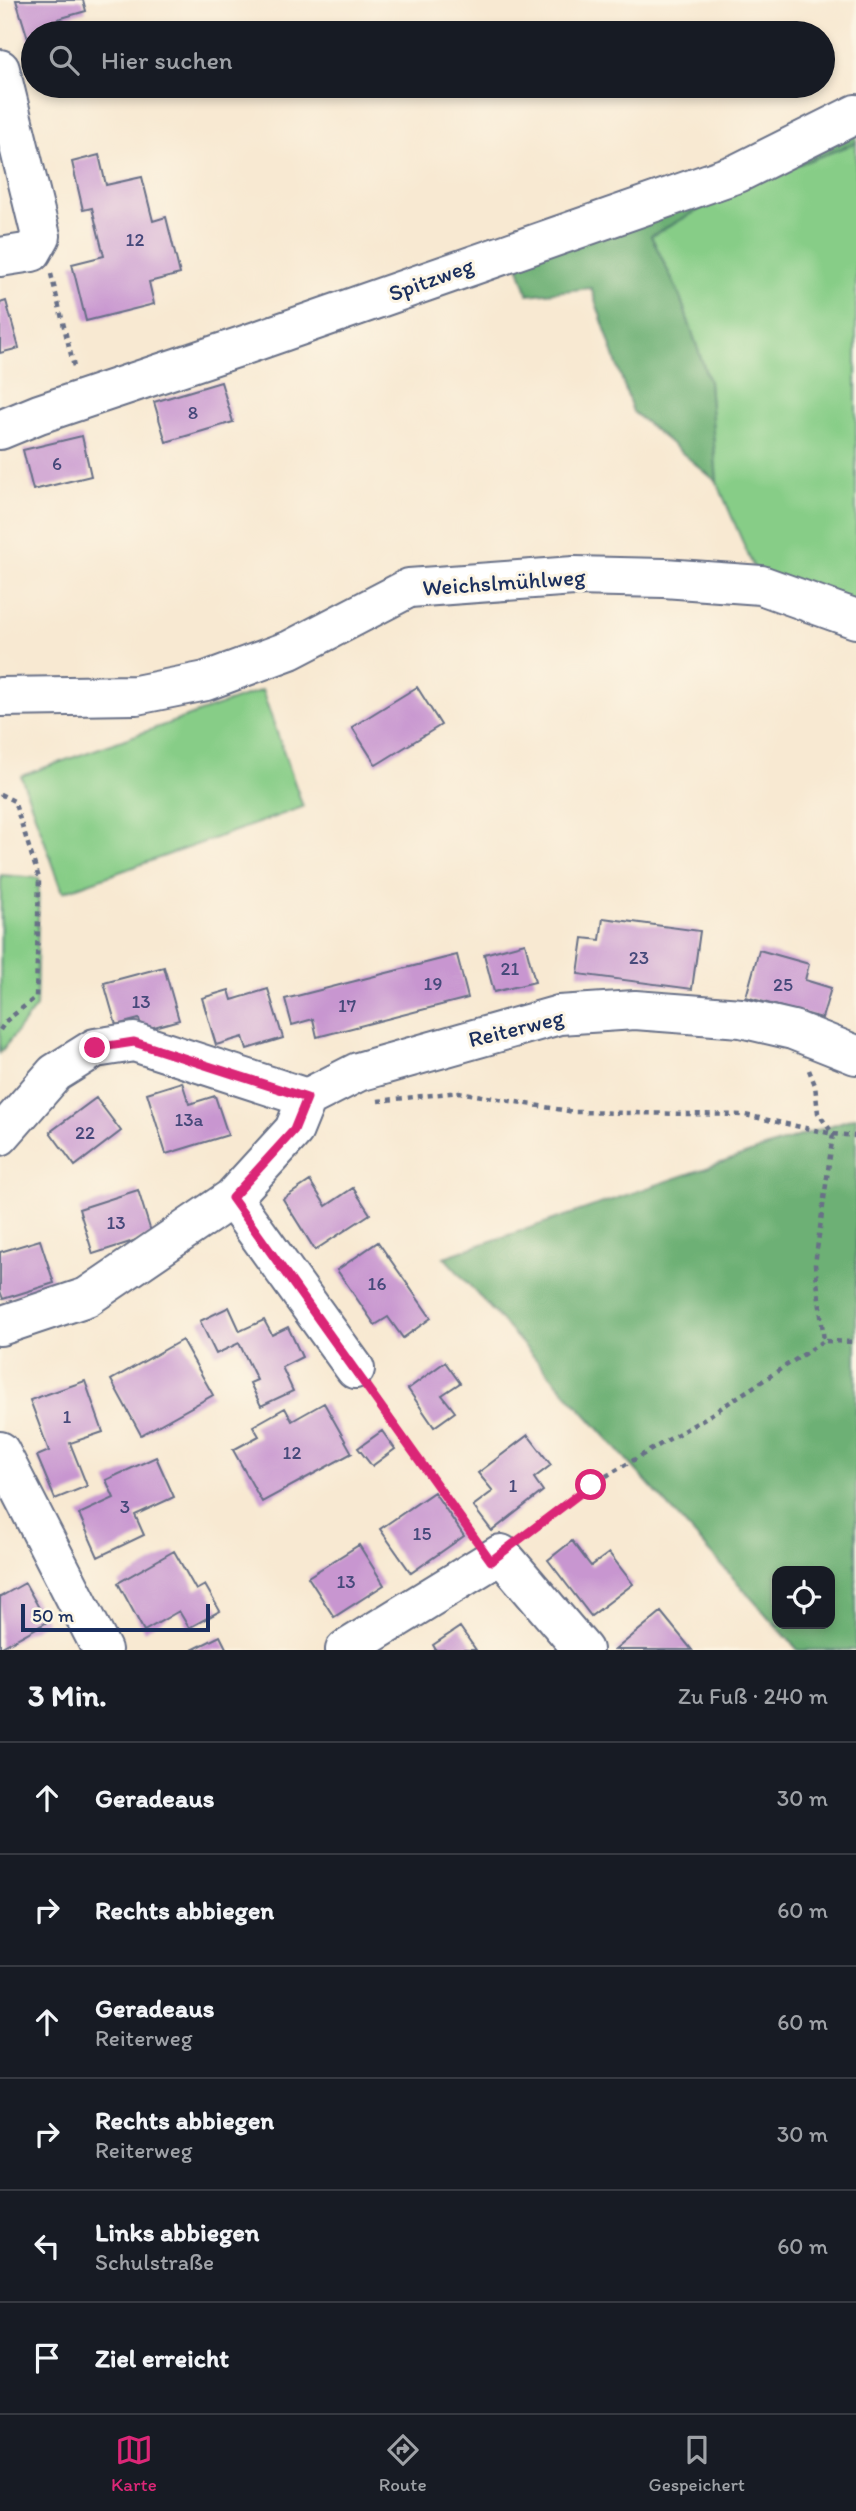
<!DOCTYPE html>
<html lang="de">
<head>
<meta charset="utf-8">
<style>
  :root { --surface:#171b24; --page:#242831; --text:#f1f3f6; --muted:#9ea1a6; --line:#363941; --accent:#db2777 }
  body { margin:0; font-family:Itim,sans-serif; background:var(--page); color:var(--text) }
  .controls { position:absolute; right:21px; bottom:21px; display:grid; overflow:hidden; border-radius:14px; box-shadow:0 4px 10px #0003 }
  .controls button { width:63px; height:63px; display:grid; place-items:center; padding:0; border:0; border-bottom:2px solid var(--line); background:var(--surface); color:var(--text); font:35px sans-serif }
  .scale { position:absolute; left:21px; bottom:18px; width:189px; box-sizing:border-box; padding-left:7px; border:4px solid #1b2f5e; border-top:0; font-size:19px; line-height:24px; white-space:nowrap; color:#1b2f5e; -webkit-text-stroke:5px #fcf5e5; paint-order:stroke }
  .stop { position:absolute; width:21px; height:21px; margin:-16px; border:5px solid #db2777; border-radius:50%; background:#fff }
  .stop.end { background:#db2777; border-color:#fff; box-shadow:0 2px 7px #0008 }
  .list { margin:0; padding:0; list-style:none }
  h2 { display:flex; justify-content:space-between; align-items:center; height:91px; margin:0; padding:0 28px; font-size:30px }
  h2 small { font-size:23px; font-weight:400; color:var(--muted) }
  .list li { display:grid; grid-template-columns:46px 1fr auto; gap:21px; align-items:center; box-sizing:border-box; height:112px; padding:0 28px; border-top:2px solid var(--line) }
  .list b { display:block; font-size:26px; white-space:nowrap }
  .list p { margin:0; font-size:23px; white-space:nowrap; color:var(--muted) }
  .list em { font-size:23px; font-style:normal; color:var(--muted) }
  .icon { flex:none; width:38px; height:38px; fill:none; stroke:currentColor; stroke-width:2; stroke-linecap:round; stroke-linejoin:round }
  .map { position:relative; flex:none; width:856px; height:1650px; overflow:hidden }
  .search { position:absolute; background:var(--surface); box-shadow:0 4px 10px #0003; left:21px; right:21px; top:21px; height:77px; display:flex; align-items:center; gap:18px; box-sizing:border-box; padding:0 24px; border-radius:38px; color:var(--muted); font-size:26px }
  .sheet { height:763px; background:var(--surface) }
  nav { display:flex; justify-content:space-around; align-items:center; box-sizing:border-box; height:98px; border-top:2px solid var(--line); background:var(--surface); font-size:19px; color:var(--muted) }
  nav a { display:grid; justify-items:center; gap:4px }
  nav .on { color:var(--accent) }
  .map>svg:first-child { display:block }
  .green { fill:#87cd87; stroke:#517e72; stroke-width:2 }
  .forest { fill:#6db074; stroke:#447069; stroke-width:2; fill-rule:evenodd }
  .building { fill:#c896d0 }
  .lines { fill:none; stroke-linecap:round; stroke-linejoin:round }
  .minor-casing { stroke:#687087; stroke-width:42 }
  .path { stroke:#687087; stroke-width:4.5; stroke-dasharray:5 5; stroke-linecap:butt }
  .minor { stroke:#fff; stroke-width:38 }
  .route { stroke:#db2777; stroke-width:9 }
  .labels { text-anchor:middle; stroke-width:6; stroke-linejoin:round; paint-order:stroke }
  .number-label { font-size:19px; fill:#46497a }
  .street-label { font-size:23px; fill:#1b2f5e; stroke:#fcf5e5 }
</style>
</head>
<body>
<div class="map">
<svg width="856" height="1650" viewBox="0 0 856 1650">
  <rect width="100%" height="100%" fill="#fcf5e5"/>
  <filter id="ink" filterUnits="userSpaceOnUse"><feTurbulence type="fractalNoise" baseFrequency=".0143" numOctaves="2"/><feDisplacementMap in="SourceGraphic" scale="14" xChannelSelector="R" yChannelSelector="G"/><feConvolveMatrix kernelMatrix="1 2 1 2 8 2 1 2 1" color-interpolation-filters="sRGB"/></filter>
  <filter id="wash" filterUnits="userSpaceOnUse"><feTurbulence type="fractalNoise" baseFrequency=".00686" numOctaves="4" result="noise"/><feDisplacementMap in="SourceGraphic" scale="28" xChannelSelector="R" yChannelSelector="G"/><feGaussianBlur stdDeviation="1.57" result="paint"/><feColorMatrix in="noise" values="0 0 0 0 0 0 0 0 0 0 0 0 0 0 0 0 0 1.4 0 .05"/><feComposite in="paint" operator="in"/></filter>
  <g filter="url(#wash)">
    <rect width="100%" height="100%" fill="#f8e9d2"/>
    <path class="green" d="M856,143v476l-95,-34 -44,-103 -8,-100 -30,-88 -28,-58 94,-52z
      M262,690l41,117 -240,85 -42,-116z
      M1,875l38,3 -3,129 -36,46z"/>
    <path class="forest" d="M856,114v29l-111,41 -94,52 28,58 30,88 8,100 -84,-70 -42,-124 -63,7 -15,-45z
      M856,1117v533h-58l-354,-393zM777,1571h53v53h-53z"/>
    <g id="blocks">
      <path class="building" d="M16,0h67l3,11 -28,8 4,14h-29v22z
        M99,155l7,30 36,-8 11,44 13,-4 14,57 -31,8 5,22 -68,17 -14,-57 32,-8 -12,-48 -9,2 -11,-48z
        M6,301l13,47 -19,5v-50z
        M221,382l12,40 -67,20 -12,-40z
        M82,436l9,40 -58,14 -10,-40z
        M417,687l24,38 -65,40 -24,-38z
        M603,918l97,13 -8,58 -114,-15 5,-36 17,2z
        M525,943l10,39 -41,10 -10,-38z
        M759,950l50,14 -4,16 26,8 -9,30 -76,-21z
        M457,955l11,43 -151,39 -4,-18 -21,6 -7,-26z
        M164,967l15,53 -36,10 -4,-11 -23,6 -12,-42z
        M268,989l15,49 -36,11 -4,-12 -27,8 -14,-47 27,-8 3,10z
        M182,1082l7,22 26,-8 13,39 -62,19 -19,-61z
        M96,1098l25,33 -46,35 -25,-34z
        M310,1181l16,25 27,-18 17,26 -55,36 -32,-51z
        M138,1190l14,45 -59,19 -14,-45z
        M40,1240l14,43 -51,16 -3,-8v-39z
        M378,1242l53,76 -28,20 -15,-21 -13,8 -38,-55z
        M229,1307l11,24 24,-11 8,15 16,-8 14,30 -20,10 11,24 -32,15 -11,-23 7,-3 -18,-37 -23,11 -16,-33z
        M182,1340l31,55 -72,40 -30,-55z
        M445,1362l15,21 -18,12 13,17 -21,15 -26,-38z
        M85,1381l18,51 -33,11 17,43 -32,13 -18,-43 12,-5 -19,-51z
        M324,1403l28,50 -90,49 -29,-52 26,-14 -6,-10 32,-18 7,13z
        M382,1431l13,18 -23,17 -14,-18z
        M528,1435l23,30 -17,13 9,13 -51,40 -19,-25 20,-15 -15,-18z
        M156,1457l18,40 -39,18 9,20 -46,22 -19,-43 35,-16 -8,-18z
        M434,1492l30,44 -53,37 -31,-44z
        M572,1541l19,25 18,-13 24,31 -42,32 -43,-56z
        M359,1545l25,40 -50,32 -26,-40z
        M174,1551l22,39 9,-5 15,26 -31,17 -10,-17 -35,20 -26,-48z
        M25,1583l22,39 -47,26v-51z
        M661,1612l31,38h-77z
        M460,1627l16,23h-40l-3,-5z
        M220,1636l7,14h-35z"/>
    </g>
  </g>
  <g filter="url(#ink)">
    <use href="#blocks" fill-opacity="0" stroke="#687087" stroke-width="2"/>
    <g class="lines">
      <defs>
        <path id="minor" d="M0,69l41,167 -9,16 -32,5
          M0,430l39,-16 203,-68 496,-173 118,-59
          M0,697l136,-2 70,-14 84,-31 119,-62 165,-12 90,2 97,7 95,34
          M0,1136l55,-63 40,-25 39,-6 173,56
          M232,1198l123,171
          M0,1326l87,-29 145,-99 62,-68 13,-32 51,-26 201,-57 76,-5 106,8 52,12 63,25
          M0,1451l102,199
          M345,1650l156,-96 82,96"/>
      </defs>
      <use href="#minor" class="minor-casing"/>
      <path class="path" d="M51,274l24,97
        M0,794l14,7 25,77 -3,119 -30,24 -6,9
        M809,1070l6,15 3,28 15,21 23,2
        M378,1101l81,-9 115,20 171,3 88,19 -18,130 9,77 32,1
        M372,1393l102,144
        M525,1535l66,-50 116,-68 117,-76"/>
      <use href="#minor" class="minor"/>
    </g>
  </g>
  <g class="lines" filter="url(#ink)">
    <path class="route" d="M95,1048l39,-6 173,56 -13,32 -62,68 259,363 100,-76"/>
  </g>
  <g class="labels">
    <g class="number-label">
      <text x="135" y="246">12</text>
      <text x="193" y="419">8</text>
      <text x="57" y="470">6</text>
      <text x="639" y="964">23</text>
      <text x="510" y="975">21</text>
      <text x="433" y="990">19</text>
      <text x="783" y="991">25</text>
      <text x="141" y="1008">13</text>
      <text x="347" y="1012">17</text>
      <text x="189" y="1126">13a</text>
      <text x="85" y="1139">22</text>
      <text x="116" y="1229">13</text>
      <text x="377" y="1290">16</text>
      <text x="67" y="1423">1</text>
      <text x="292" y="1459">12</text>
      <text x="513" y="1492">1</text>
      <text x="125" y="1513">3</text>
      <text x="422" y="1540">15</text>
      <text x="346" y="1588">13</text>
    </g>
    <g class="street-label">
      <text transform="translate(431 279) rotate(-20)" y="8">Spitzweg</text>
      <text transform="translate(504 582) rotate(-4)" y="8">Weichslmühlweg</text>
      <text transform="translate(516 1028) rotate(-14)" y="8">Reiterweg</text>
    </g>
  </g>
</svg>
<div class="controls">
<button><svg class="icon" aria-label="locate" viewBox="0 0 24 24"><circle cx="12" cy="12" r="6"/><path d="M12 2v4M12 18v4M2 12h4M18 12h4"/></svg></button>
</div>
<div class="scale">50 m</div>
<div class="stop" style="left:591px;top:1485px"></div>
<div class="stop end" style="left:95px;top:1048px"></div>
<div class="search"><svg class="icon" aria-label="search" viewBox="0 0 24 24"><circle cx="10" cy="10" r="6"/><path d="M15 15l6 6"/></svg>Hier suchen</div>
</div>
<section class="sheet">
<h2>3 Min.<small>Zu Fuß · 240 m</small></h2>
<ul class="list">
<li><svg class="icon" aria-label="ahead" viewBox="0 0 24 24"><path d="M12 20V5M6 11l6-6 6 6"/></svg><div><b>Geradeaus</b></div><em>30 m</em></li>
<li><svg class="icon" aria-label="right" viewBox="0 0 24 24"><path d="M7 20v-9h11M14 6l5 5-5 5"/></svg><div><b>Rechts abbiegen</b></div><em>60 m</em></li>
<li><svg class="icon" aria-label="ahead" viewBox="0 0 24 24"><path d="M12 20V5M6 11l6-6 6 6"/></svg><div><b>Geradeaus</b><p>Reiterweg</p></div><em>60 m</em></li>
<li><svg class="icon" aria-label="right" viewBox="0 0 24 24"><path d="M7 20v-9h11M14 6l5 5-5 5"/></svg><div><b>Rechts abbiegen</b><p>Reiterweg</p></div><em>30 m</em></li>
<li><svg class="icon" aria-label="left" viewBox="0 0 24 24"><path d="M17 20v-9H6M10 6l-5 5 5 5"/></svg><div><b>Links abbiegen</b><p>Schulstraße</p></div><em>60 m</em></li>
<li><svg class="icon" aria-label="arrive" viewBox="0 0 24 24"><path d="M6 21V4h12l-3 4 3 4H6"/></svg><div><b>Ziel erreicht</b></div></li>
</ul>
</section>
<nav>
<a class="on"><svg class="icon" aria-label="map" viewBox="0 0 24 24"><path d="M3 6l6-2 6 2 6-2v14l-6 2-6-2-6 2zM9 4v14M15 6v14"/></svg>Karte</a>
<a><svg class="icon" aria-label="directions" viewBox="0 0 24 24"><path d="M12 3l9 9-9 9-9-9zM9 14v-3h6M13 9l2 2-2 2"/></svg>Route</a>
<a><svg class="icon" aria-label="saved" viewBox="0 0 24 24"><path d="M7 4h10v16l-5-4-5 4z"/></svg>Gespeichert</a>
</nav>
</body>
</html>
